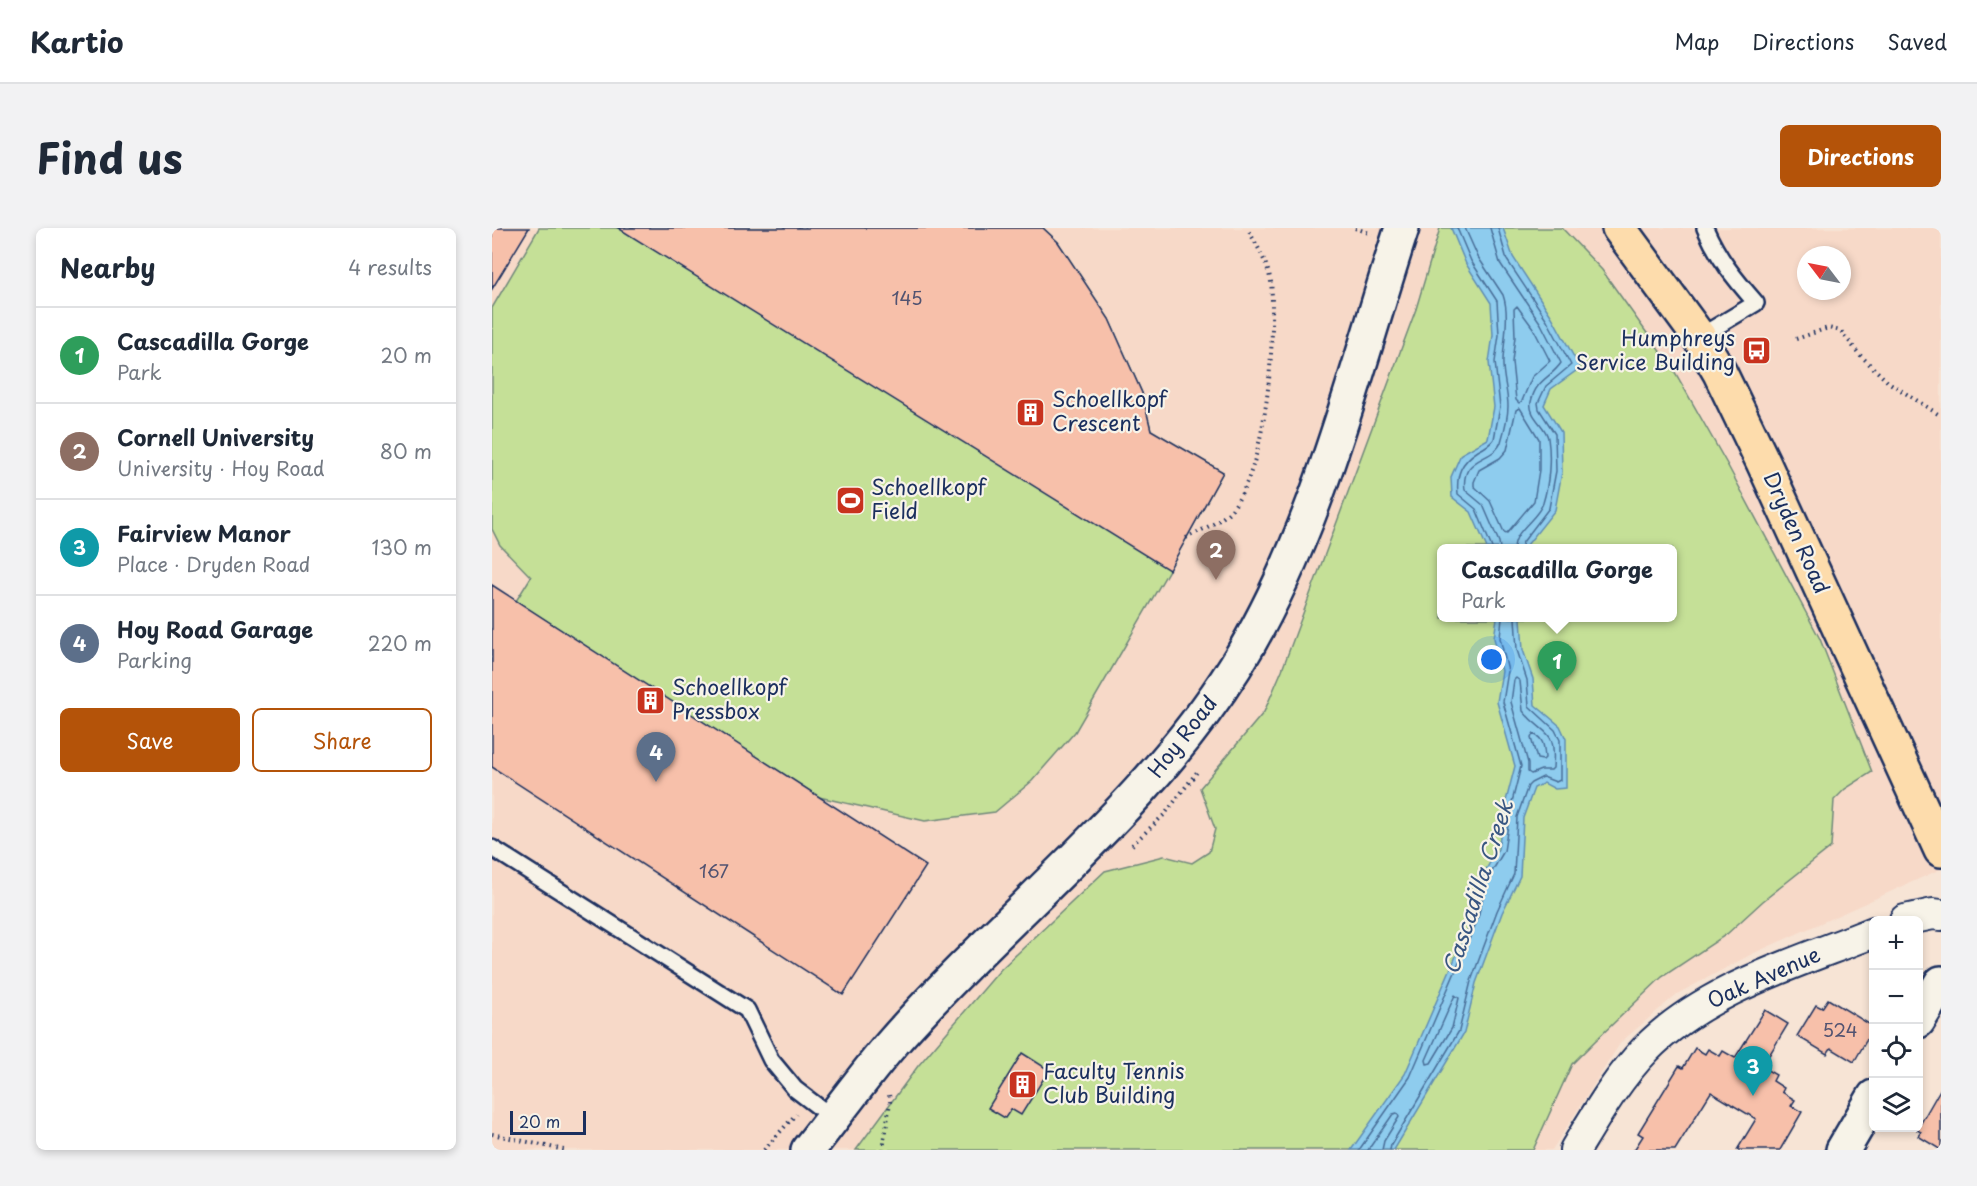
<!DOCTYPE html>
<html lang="en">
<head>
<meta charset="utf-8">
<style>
  :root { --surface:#fff; --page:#f2f2f3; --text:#1f2937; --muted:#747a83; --line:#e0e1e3; --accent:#b45309 }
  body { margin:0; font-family:"Playpen Sans",sans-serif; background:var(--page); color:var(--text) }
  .controls { position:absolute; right:18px; bottom:18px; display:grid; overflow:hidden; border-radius:9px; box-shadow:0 3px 9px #0003 }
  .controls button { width:54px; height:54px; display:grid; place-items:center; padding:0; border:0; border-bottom:2px solid var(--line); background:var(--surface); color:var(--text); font:30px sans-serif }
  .compass { position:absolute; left:1305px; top:18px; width:54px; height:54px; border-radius:50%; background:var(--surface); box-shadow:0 3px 9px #0003; rotate:302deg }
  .scale { position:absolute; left:18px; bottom:15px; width:76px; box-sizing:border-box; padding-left:6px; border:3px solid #1b2f5e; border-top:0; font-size:16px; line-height:21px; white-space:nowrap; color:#1b2f5e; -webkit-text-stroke:4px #f7f3e8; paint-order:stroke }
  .you { position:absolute; left:1000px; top:432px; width:21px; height:21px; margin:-15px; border:4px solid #fff; border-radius:50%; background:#1a73e8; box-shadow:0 0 0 9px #1a73e833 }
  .badge { display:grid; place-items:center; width:39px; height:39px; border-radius:50%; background:var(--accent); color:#fff; font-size:20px; font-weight:700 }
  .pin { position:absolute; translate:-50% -50px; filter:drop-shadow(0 2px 3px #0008) }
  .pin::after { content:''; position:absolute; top:32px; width:21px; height:18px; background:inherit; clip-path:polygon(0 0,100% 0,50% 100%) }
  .popup { position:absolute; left:945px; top:316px; width:240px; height:78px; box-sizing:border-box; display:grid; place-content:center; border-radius:9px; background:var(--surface); filter:drop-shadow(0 2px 4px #0005); font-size:20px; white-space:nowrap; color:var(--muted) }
  .popup b { font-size:22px; color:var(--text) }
  .popup::after { content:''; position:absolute; left:50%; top:100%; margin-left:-12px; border:12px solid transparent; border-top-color:var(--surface) }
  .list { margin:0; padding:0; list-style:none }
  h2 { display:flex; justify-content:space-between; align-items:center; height:78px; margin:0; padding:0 24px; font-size:26px }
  h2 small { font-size:20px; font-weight:400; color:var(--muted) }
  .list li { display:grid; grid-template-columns:39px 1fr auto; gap:18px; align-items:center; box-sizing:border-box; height:96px; padding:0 24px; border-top:2px solid var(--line) }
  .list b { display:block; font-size:22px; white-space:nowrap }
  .list p { margin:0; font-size:20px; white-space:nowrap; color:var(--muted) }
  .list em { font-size:20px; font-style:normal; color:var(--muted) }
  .actions { display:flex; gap:12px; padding:18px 24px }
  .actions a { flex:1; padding:14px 0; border:2px solid var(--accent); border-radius:9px; text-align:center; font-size:21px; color:var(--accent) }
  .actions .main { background:var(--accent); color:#fff }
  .icon { flex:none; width:33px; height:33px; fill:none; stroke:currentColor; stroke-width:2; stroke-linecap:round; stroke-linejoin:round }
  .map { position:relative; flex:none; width:1449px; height:922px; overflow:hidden; border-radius:9px }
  header { display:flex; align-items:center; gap:36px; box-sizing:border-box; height:84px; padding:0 30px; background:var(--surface); border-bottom:2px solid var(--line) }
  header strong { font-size:28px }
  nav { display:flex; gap:33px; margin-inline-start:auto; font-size:21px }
  .intro { display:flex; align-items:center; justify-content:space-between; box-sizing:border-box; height:144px; padding:0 36px }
  h1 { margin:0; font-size:42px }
  .button { padding:15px 27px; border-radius:9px; background:var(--accent); color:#fff; font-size:21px; font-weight:700 }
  main { display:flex; gap:36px; padding:0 36px }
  aside { flex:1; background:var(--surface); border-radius:9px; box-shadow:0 3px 9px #0003 }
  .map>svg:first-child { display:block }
  .built { fill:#f7d9c8; fill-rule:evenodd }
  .green { fill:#c5e097; stroke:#70887a; stroke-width:1.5; fill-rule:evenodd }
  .water { fill:#8eccee; stroke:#608db4; stroke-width:1.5 }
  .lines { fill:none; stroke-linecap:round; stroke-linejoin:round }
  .shore { stroke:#496e98; stroke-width:1.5 }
  .building { fill:#f7c0aa; stroke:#1b2f5e; stroke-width:1.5 }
  .service-casing { stroke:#1b2f5e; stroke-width:20 }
  .minor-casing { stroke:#1b2f5e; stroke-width:34 }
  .tertiary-casing { stroke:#1b2f5e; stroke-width:38 }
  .primary-casing { stroke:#1b2f5e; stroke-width:38 }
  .path { stroke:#1b2f5e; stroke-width:4; stroke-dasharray:1.5 4.5; stroke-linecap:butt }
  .service { stroke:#f7f3e8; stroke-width:15 }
  .minor { stroke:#f7f3e8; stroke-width:30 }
  .tertiary { stroke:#f7f3e8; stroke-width:33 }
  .primary { stroke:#fddcac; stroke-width:33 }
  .labels { text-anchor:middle; stroke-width:4.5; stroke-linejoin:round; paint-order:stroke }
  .number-label { font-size:18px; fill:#525371 }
  .poi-label { font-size:21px; fill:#1b2f5e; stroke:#f7f3e8; text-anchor:start }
  .street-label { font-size:21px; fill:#1b2f5e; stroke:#f7f3e8 }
  .water-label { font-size:22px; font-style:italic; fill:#385682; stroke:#f7f3e8 }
</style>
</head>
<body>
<header>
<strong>Kartio</strong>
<nav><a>Map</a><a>Directions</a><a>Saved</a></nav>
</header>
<div class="intro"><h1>Find us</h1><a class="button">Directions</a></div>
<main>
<aside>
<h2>Nearby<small>4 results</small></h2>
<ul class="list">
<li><span class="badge" style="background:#2e9e5b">1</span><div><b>Cascadilla Gorge</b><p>Park</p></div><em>20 m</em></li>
<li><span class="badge" style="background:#8d6e63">2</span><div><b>Cornell University</b><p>University · Hoy Road</p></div><em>80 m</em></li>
<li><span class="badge" style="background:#0f9aa8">3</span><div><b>Fairview Manor</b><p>Place · Dryden Road</p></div><em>130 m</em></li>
<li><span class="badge" style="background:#5c6f8a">4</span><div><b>Hoy Road Garage</b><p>Parking</p></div><em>220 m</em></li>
</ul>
<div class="actions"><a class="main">Save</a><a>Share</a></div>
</aside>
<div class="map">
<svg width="1449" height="922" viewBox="0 0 1449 922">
  <rect width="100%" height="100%" fill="#f7e4d5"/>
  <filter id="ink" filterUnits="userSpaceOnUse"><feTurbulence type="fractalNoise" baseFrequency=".0167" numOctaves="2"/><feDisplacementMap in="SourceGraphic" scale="12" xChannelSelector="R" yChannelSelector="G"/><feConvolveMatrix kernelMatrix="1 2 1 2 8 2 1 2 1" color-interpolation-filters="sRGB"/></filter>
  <g filter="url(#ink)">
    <path class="built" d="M0,0h1449v641l-189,85 -75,40 -56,48 -69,108h-1060zM1314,27h36v36h-36zM950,320h230v70h-230z"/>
    <path class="green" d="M47,0h504l15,14 51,77 33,74 9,37 72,42 -54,98 -94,162 -43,49 -37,31 -70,9 -106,-24 -303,-196 15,-24 -31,-32 -8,-16v-221z
      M948,0h122l40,42 74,104 51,90 93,175 52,133 -27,17 -11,11 -3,47 -68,54 -36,33 -65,43 -67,64 -23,23 -39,86h-677l62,-84 83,-97 104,-98 59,-15 28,7 17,-11 6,-23 -15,-41 64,-76 18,-42 134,-361zM950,320h230v70h-230z"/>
    <path class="water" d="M959,0h52l10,29 39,60 28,51 -29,21 -7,16 17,27 1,40 -7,38 -28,35v3h-40l-16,-36 -19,-15 -1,-20 10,-23 27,-15 6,-32 -5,-45 4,-27 -2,-32 -25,-39z
      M1005,390h24l2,32 10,29 2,26 25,21 6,13v49l-11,1 -11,-6 -10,5 -11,30 -3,58 -18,37 -26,70 -12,50 -70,117h-43l54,-76 67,-155 9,-41 17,-29 7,-44 10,-39 -18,-64 5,-31 -8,-33z"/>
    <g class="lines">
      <path class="shore" d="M965,0l14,33 26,40 2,34 -4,27 5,45 -6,32c-4,6 -10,9 -16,12 -17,11 -22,23 -20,43l18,15 16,39
        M973,0l13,29 25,38c7,20 1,44 0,65 -1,15 5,31 5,46 0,11 -4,26 -7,36 -7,20 -41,13 -36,48l18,15 16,37 1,6
        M998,0l10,35 41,61 20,39c-10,15 -25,16 -30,39 -3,14 15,24 17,36 3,20 1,46 -5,65 -6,17 -28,26 -29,45
        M1006,0l9,32 40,60 24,45 -25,21 -8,17 1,6 16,25 1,37 -7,37 -26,34 -2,6
        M1025,78l16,22 17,33 -18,16 -10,24 -3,2 -3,-3 -4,-38 3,-25 -1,-28z
        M1028,180l19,31v31l-5,31 -27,32 -3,-1 -14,-31 -16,-15v-4l5,-12 21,-12 7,-8 9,-40z
        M1024,450l4,3 3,30c22,27 33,15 30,57l-2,2h-10l-10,4 -3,-2v-9l-17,-61 3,-22z
        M1041,506c11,4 11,13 12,24l-2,2 -6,-1 -6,-21z
        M963,767l4,3 -7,30 -21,35 -4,1 -1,-4z
        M867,922l51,-73 67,-156 10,-41 17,-29 7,-45 10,-40 -18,-64 5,-31 -8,-33 2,-20
        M876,922l25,-36 4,-1 2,4 -15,24 -2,9
        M898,922l1,-5 68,-114 12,-50 26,-70 17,-37 3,-57 11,-31 3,-3 12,-6 13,5 4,-2v-40l-5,-10 -26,-24 -2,-26 -10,-30 -2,-32"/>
    </g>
    <path class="building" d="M0,0h37l-37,61z
      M126,0h425l15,14 51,77 33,74 9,37 72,42 -54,98z
      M0,357l434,281 -83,129 -351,-228z
      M1336,771l46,28 -20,35 -23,-14 -4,6 -30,-18 19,-31 6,3z
      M1273,782l23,14 -26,43 14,8 -3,6 11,7 -2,4 13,8 -4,6 11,6 -22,38h-43l19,-31 -45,-27 -36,58h-41l9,-14 -5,-3 41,-67 4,2 12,-20 10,6 3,-5 12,7 3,-5 12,7z
      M530,825l27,17 -28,45 -10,-6 -6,9 -17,-10z
      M1449,860v62l-23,-14 3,-4 -4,-2z"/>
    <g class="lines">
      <defs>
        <path id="service" d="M1207,109l57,-34c-22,-25 -38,-45 -51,-75
          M0,620l255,162 24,50 24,29 38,29"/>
        <path id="minor" d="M1413,692l28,-6 8,1
          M1083,922c22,-36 42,-71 71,-101 59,-60 151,-86 228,-117"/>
        <path id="tertiary" d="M1426,793l23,-38
          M316,922c27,-34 52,-69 80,-102 24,-28 50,-55 77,-82 94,-95 198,-184 270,-299 82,-132 119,-292 167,-439
          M1351,922l31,-53"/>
        <path id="primary" d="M1127,0l80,109 21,36 43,89 178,388"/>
      </defs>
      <use href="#service" class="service-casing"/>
      <use href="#minor" class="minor-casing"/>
      <use href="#tertiary" class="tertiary-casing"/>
      <use href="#primary" class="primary-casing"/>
      <path class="path" d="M863,0l17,6
        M1304,111l32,-11 13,3 18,23 29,28 53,34
        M1252,133l23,-12
        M694,310c15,-8 35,-16 46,-29 33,-42 41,-147 40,-200 0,-8 0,-18 -1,-27 -4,-20 -14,-37 -24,-54
        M640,617l33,-31 32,-42
        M0,906l72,16
        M272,922l32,-36
        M391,922l7,-48 -1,-8"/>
      <use href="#service" class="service"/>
      <use href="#minor" class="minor"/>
      <use href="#tertiary" class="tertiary"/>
      <use href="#primary" class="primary"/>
    </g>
  </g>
  <defs>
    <symbol id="bus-square" viewBox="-11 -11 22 22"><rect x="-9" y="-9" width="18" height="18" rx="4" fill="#c8321e" stroke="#f7f3e8"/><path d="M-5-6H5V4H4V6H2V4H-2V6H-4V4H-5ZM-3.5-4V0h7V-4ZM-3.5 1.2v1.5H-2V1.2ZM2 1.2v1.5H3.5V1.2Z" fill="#fff"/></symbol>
    <symbol id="building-square" viewBox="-11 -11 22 22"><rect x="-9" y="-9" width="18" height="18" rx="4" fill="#c8321e" stroke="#f7f3e8"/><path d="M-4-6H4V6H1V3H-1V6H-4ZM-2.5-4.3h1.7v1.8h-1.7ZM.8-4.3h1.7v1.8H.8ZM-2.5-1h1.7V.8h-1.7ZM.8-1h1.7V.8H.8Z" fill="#fff"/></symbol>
    <symbol id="stadium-square" viewBox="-11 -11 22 22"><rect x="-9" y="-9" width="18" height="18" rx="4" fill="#c8321e" stroke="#f7f3e8"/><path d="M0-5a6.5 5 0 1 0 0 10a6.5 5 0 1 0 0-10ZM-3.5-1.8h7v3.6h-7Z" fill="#fff"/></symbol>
  </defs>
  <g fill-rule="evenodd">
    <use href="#bus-square" x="1248" y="106" width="33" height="33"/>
    <use href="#building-square" x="522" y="168" width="33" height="33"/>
    <use href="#stadium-square" x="342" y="256" width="33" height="33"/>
    <use href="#building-square" x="142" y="456" width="33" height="33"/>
    <use href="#building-square" x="514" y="840" width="33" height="33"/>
  </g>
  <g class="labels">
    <g class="number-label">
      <text x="415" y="77">145</text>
      <text x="222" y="650">167</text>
      <text x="1348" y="809">524</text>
    </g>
    <g class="poi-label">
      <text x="1243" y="118" text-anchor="end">Humphreys<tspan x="1243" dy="24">Service Building</tspan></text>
      <text x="560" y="179">Schoellkopf<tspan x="560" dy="24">Crescent</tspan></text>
      <text x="379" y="267">Schoellkopf<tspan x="379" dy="24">Field</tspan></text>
      <text x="180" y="467">Schoellkopf<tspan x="180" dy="24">Pressbox</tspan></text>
      <text x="551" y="851">Faculty Tennis<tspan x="551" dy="24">Club Building</tspan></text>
    </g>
    <g class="street-label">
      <text transform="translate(1304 305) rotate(66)" y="7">Dryden Road</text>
      <text transform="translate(691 509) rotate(-52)" y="7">Hoy Road</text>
      <text transform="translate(1272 750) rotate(-24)" y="7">Oak Avenue</text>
    </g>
    <g class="water-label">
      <text transform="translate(986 659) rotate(-72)" y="8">Cascadilla Creek</text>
    </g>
  </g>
</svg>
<div class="controls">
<button>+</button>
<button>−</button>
<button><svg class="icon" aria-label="locate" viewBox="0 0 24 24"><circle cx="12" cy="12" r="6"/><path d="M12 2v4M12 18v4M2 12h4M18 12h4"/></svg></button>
<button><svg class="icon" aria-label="layers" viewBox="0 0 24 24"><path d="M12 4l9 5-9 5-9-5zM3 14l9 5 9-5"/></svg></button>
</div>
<svg class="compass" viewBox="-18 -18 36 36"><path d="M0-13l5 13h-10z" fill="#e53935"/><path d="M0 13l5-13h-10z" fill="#747a83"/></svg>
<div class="scale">20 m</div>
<div class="you"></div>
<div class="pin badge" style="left:1065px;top:463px;background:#2e9e5b">1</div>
<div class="popup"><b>Cascadilla Gorge</b>Park</div>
<div class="pin badge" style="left:724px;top:352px;background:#8d6e63">2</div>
<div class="pin badge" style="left:1261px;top:868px;background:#0f9aa8">3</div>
<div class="pin badge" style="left:164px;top:554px;background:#5c6f8a">4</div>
</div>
</main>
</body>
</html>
